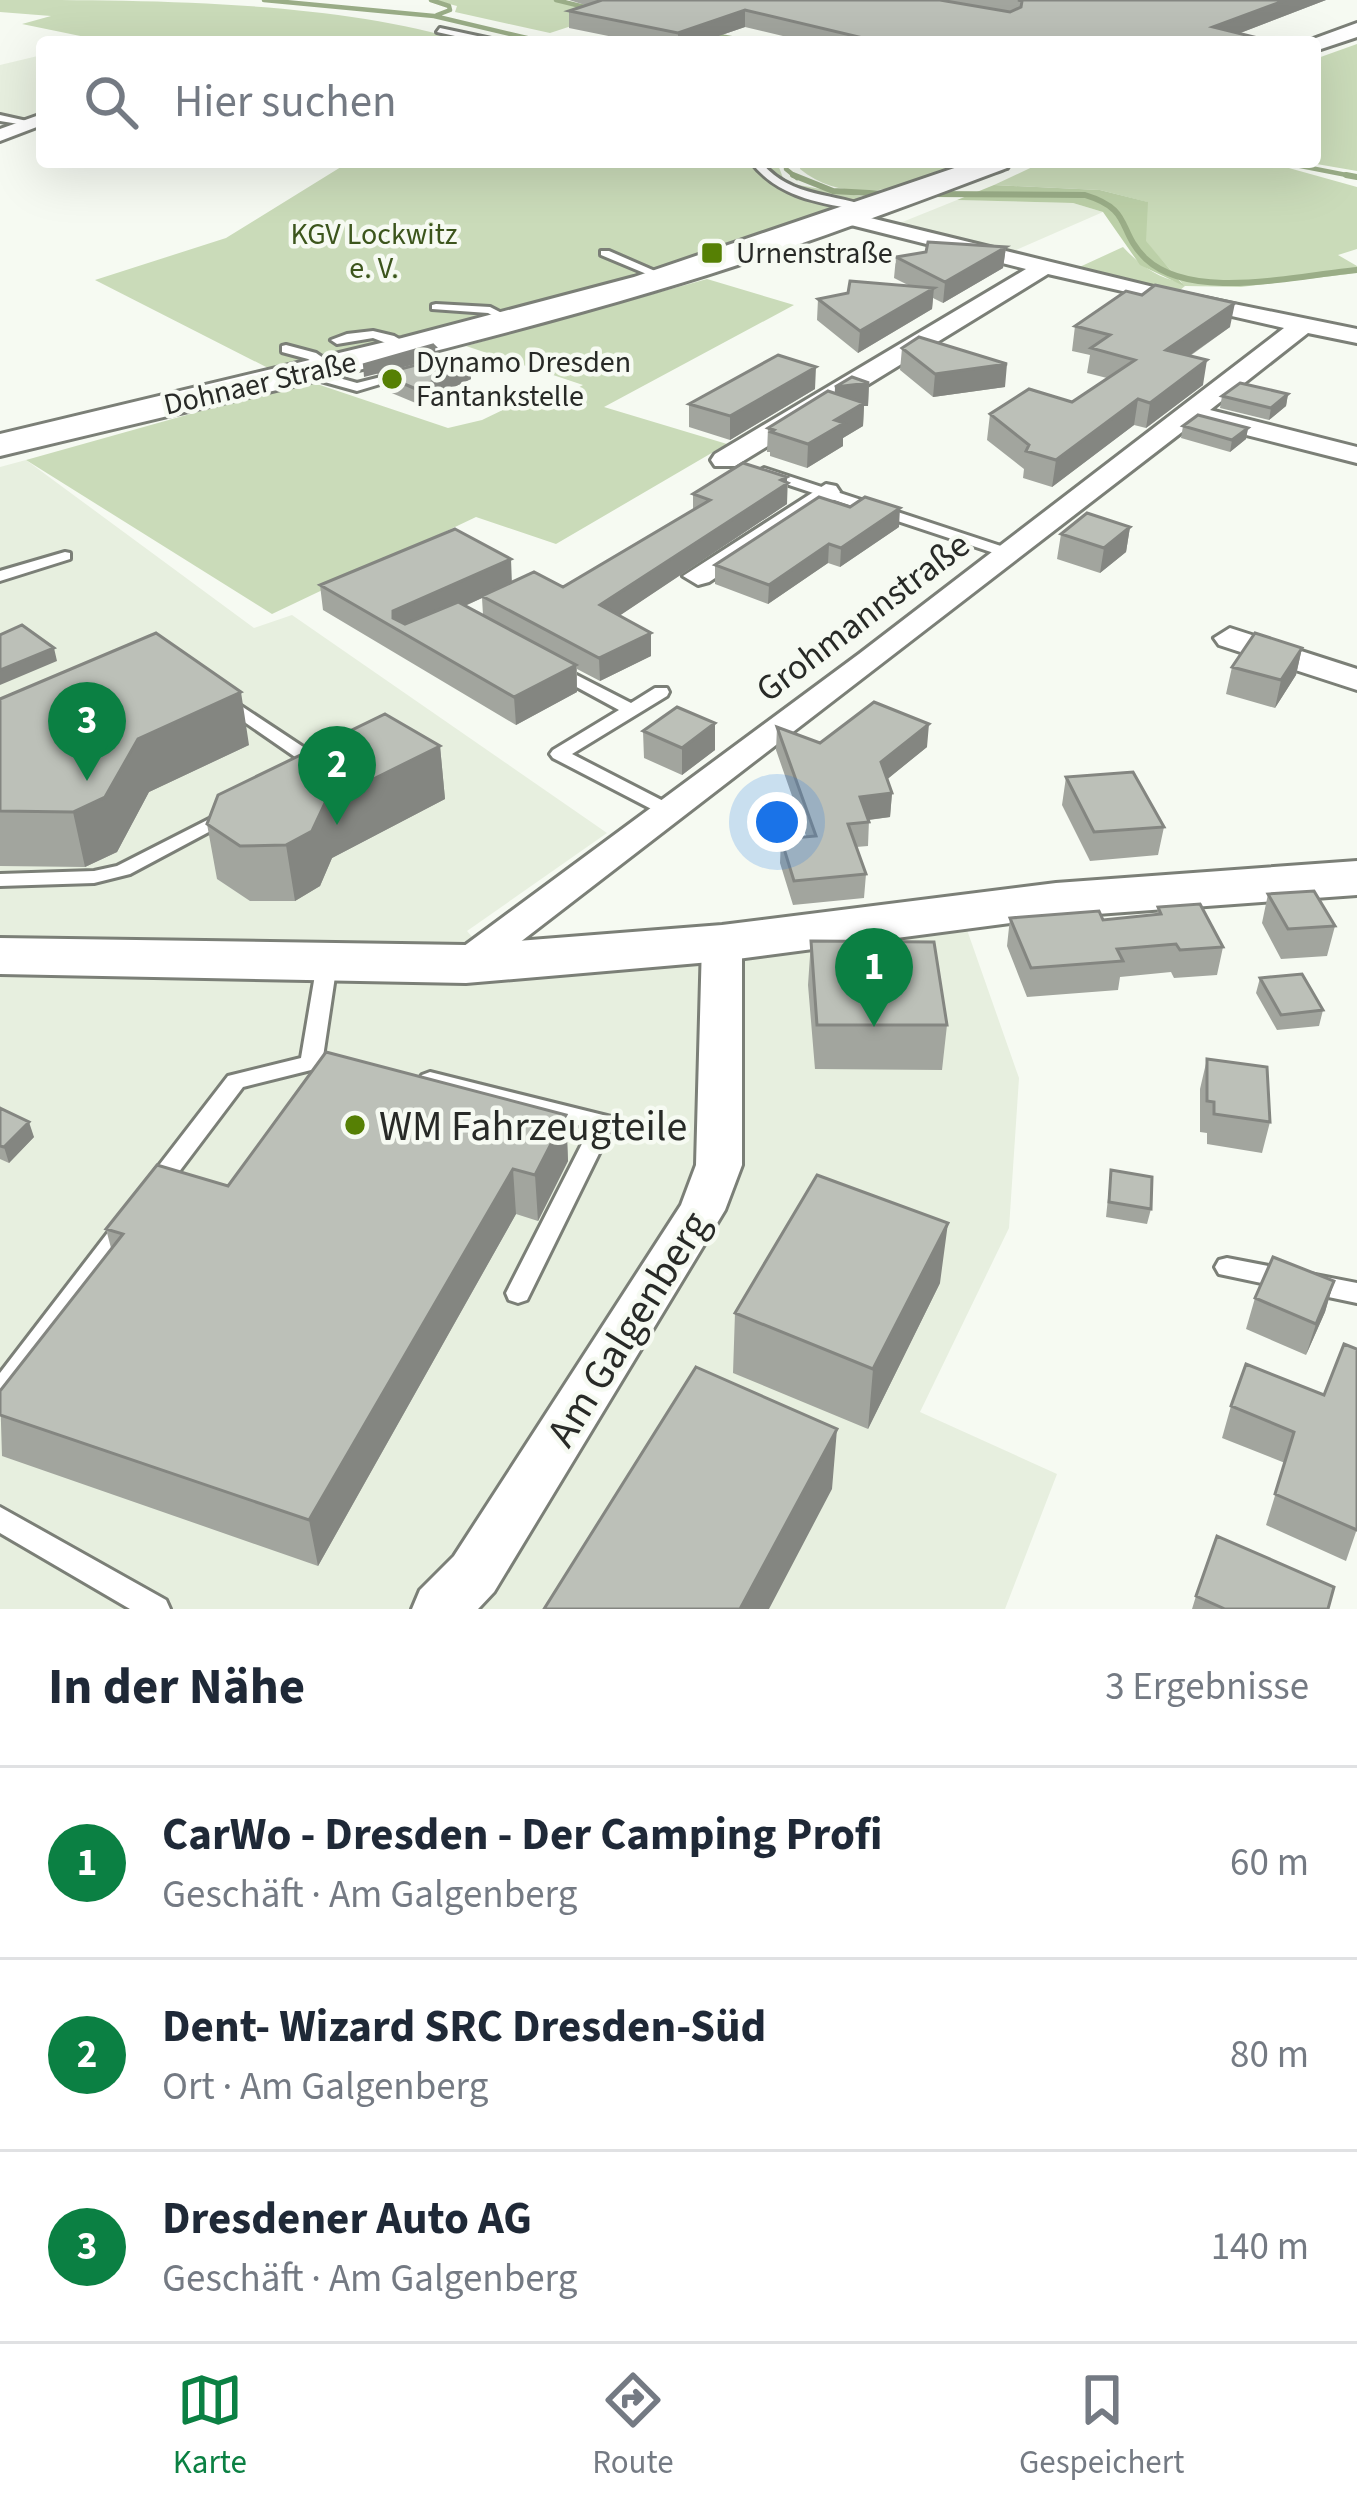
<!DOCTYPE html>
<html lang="de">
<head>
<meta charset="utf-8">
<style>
  :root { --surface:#fff; --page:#f2f2f3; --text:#1f2937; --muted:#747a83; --line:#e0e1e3; --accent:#0b8043 }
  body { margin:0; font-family:"Source Sans 3",sans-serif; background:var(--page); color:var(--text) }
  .you { position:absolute; left:777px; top:822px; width:42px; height:42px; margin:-30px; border:9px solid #fff; border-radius:50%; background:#1a73e8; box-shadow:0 0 0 18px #1a73e833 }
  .badge { display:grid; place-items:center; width:78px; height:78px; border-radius:50%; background:var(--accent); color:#fff; font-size:39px; font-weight:700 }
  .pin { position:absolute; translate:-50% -99px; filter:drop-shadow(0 3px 6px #0008) }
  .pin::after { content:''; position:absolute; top:63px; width:42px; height:36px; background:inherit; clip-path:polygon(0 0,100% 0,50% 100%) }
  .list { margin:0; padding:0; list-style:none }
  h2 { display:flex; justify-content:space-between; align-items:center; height:156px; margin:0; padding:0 48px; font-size:51px }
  h2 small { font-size:39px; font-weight:400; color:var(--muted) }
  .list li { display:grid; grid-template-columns:78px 1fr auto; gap:36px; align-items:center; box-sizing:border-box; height:192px; padding:0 48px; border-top:3px solid var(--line) }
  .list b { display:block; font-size:45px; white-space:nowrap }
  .list p { margin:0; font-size:39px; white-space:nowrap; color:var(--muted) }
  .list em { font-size:39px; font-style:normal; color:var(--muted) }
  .icon { flex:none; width:66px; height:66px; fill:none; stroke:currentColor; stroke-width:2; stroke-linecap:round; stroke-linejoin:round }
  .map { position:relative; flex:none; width:1357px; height:1609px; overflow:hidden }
  .search { position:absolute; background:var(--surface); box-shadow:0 12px 48px #0002; left:36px; right:36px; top:36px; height:132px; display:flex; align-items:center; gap:30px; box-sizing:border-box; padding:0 42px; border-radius:12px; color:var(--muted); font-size:45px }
  .sheet { height:732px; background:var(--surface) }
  nav { display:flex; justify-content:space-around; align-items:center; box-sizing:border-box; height:168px; border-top:3px solid var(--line); background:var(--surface); font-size:33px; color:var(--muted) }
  nav a { display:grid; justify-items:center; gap:6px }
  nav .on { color:var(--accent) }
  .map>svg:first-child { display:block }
  .built { fill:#e7efdf }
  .green { fill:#cadbb9 }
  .forest { fill:#bcd0a8 }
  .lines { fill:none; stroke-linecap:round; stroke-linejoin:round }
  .stream-far1 { stroke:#9aad87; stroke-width:4.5 }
  .stream { stroke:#9aad87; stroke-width:6 }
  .lane-casing { stroke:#7b7f77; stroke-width:6 }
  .street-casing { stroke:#7b7f77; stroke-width:6 }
  .secondary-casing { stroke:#7b7f77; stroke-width:6 }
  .lane { fill:#fff; fill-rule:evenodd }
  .street { fill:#fff; fill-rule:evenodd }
  .secondary { fill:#fff; fill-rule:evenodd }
  .wall { fill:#a2a59e; fill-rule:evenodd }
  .shaded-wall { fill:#848681 }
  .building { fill:#bcc0b8; stroke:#848681; stroke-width:3 }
  .poi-dot { fill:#568004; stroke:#f6faf2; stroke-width:4.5 }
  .labels { text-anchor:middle; stroke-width:9; stroke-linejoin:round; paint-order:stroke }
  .far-park-label { font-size:30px; fill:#3c551c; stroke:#f6faf2 }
  .far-poi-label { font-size:30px; fill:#282a27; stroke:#f6faf2; text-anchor:start }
  .far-street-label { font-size:30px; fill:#282a27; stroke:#f6faf2 }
  .street-label { font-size:36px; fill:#282a27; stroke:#f6faf2 }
  .near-poi-label { font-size:42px; fill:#282a27; stroke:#f6faf2; text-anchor:start }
  .near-street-label { font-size:42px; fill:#282a27; stroke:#f6faf2 }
</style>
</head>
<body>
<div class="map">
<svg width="1357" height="1609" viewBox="0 0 1357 1609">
  <rect width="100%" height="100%" fill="#f6faf2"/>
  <path class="built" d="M42,55v56l-22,8 -20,-4v-50z
    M957,200l116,3 30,9 -96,42 -112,-29z
    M26,460l228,168 38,-13 315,218 -140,98 38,45 461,-49 53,151 -10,150 -89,184 137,62 -52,135h-1005v-1142z"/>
  <path class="green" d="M0,0c145,0 332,0 467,42h-380l8,-3 -73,-15 29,-8 -51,-4z
    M434,0h133l-7,2 45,13 -55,18 -95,-21 2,-6z
    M1357,44v127l-52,-9h10v-103z
    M349,162h428l6,16 10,6 83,15 -273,86 -333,84 -175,-89 131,-42z
    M801,162h177c-55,19 -126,50 -178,7z
    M1043,162h224l90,25v62l-19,6 19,11v7l-116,14 -56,-1 -11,9 -101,-25 50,-23c18,19 33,30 59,36l-37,-42 2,-39 -47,-12 -106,-5z
    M707,279l87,26 -190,102 123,37 -171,100 -80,-27 -204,97 -246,-154 282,-79 140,47 34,-8 37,-18 20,7 44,-24 -117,-39z"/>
  <path class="forest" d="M994,185l106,5 48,12 -2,39 38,45 -44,-21 -37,-53 -30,-9 -116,-3z"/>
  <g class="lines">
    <path class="stream-far1" d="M264,0l170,16 110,26
      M431,0l18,6 1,4 -13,5
      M556,0l37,9
      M709,34l43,8
      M787,162l-1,7 11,9
      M1280,162l77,15"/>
    <path class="stream" d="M793,175l40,16 54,3
      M1346,175l11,2
      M929,194l156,1c49,15 31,35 61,64 46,43 152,16 211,11"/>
    <defs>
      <path id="lane" d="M440,28l56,12 1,2h-15l-45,-10z
        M0,115l36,8 -5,3 -31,-5z
        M751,162h10c30,37 74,30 113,47l-5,3c-44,-9 -89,-12 -118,-50z
        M601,251h8l62,27 -10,2 -60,-25z
        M436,304l54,3 27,14 -6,4 -23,-12 -56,-4v-4z
        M373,331l21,5 19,11 -6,4 -34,-13 -36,6 -6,-4 16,-6z
        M286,345l30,8 20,14 -10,3 -18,-11 -26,-7v-6z
        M307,369l50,14 44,-11 6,4 -50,15 -54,-15v-6z
        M764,468l249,82 2,3 -7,4 -5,-1 -244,-81 -2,-3z
        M65,552l5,1v6l-70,22v-10z
        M555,664l76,39 24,-15h12l2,4 -2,4 -95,58 103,53 3,4 -3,4h-12l-110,-57 -3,-4 3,-4 66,-40 -70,-38 -2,-3 2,-3z
        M223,694l103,68 3,4 -3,4h-12l-97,-67 -2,-4 2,-4z
        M227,810l9,5 -3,4 -103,55 -36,9 -94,3v-12l94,-3 23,-5z
        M327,956l7,2 3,5 -14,94 22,4 3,5 -3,5 -8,2 -26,-3 -68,17 -80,106 -8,3 -8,-3 -3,-6 3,-6 81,-105 73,-18 16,-95 3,-5z
        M430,1072l173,43 8,2 3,6 -87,177 -9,3 -9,-3 -3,-7 84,-165 -168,-43 -3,-5 3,-5z
        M124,1219l8,3 4,6 -4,6 -123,166 -9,3v-30l116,-151z
        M1227,1258l130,25v20l-138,-29 -4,-7 4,-7z
        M0,1507l166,93 4,9h-40l-130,-76z"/>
      <path id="street" d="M42,114v11l-42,16v-12z
        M846,212l324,79 187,38v14l-49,-10 -98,77 147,37v16l-162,-41 -715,551 -14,4 -14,-4 -6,-9 6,-9 407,-301 425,-326 -236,-54 -313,192h-20l-4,-6 4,-6 311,-185 -187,-47 -3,-4z
        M826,484l10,2 4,6 -4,6 -127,84 -11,3 -15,-9z
        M1230,628l127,41v21l-138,-45 -5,-7z
        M722,930l14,4 6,9v222l-17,45 -231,382 -16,17h-66l8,-19 34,-34 227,-351 15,-40 6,-222 6,-9z"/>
      <path id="secondary" d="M1357,23v14l-42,14v-9h-10z
        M972,162h39l-4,6c-117,44 -233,88 -353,123 -216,64 -436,112 -654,165v-22l402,-96 232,-61z
        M1357,861v34l-301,22 -334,44 -256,22 -466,-9v-36l466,7 256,-20 334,-42z"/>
    </defs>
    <use href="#lane" class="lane-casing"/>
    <use href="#street" class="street-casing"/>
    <use href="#secondary" class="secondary-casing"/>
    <use href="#lane" class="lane"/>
    <use href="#street" class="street"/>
    <use href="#secondary" class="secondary"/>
  </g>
  <path class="wall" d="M569,0h757l-86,33 14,4 -1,5h-445l-63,-15 -44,15h-63l-69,-14v-17l16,-6z
    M1006,247l-3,21 -60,35 -10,-5 -1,11 -74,44 -41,-33 1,-21 92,-13 -16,-8 2,-21z
    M1075,326l155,1 -40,29 13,29 -57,43 -12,-3 -82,62 -29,-9 1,-9 -37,-29 3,-26 82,-12 35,-24 -20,-5 3,-18 -18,-4z
    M902,348l103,39 -72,10 -33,-27z
    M381,374l90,5 -53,25 -36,-15z
    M869,383l-1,23h-4l-1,20 -20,12v8l-36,22 -37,-12v-4h-3l1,-24 67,-35z
    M815,389l-85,51 -41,-13v-23z
    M1288,394l-2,12 -17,14 -49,-12 2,-12z
    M1183,426l65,2 -2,11 -16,13 -49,-14z
    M788,483l-1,21 -168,112 32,17v23l-51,25 -23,-12v23l-61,33 -193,-115 -3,-25 192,-3 51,5 130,-77v-16zM482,598l1,17 -18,-9z
    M899,527l-59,40 -12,-4 -60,41 -53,-20v-19z
    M1130,527l-4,25 -26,21 -43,-14 4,-25z
    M1302,648l-6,27 -21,33 -49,-14 6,-27z
    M0,699l249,46 -100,47 -32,60 -32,15 -85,-1z
    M715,723v27l-33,25 -38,-17 -1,-27z
    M777,727l43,16 107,4 -40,32 5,14 -2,24 -21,3 -1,26 -12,1 10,27 -2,24 -71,7 -13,-42 1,-24 25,-3 -30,-86z
    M440,746l5,53 -113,59 -12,28 -25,15h-45l-33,-22 -10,-55z
    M1066,777l98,50 -6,28 -68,6 -28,-56z
    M1268,894l67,32 -8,30 -46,3 -19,-36z
    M1158,907l65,40 -6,28 -43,3 -3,-6 -51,5 -2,13 -91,7 -20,-51 3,-28 93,2 54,-5z
    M811,941l136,84 -5,45 -127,-1 -7,-84z
    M1260,978l63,32 -4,16 -42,4 -21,-37z
    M1207,1059l63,63 -8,31 -55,-9v-11l-7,-1v-43z
    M0,1108l34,29 -25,26 -9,-4z
    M566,1115l2,46 -30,60 -22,-7 -198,352 -316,-110 -2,-65 111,-143 -5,-19 122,-43z
    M1111,1170l40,39 -4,15 -41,-7z
    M1334,1281l-9,31 -19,43 -60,-26 9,-31z
    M940,1283l-72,146 -135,-56 2,-60z
    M1324,1395l33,134 -11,32 -80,-36 19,-62 -63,-25 9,-32z
    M1196,1596l132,13h-136z"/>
  <path class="shaded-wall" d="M1286,0h40l-109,42 -4,-15z
    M745,10v17l-44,15h-23v-9z
    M1006,247l-3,21 -60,35 2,-21z
    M934,288l-2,21 -74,44 2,-22z
    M1235,303l-5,24 -67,47 3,-24z
    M435,347l1,12 -72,18 -1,-12z
    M1207,360l-4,25 -57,43 4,-25z
    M470,364l1,15 -53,25 -2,-15z
    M1007,364l-2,23 -72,10 2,-23z
    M816,367l-1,22 -85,51v-24z
    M869,383l-1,23h-4l-1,20 -20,12v8l-36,22 1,-24 26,-33 1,-24z
    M1288,394l-2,12 -17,14 2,-12z
    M1138,399l-4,26 -82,62 4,-27z
    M1248,428l-2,11 -16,13 2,-12z
    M787,477v27l-186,124 -1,-23z
    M900,508l-1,19 -59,40 1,-19z
    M1130,527l-4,25 -26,21 4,-25z
    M829,544l-1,19 -60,41 1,-19z
    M511,559l1,26 -30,11v2l-78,35 -10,-6 -1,-16z
    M651,633v23l-51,25 -1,-23z
    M54,648l3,13 -57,24v-15z
    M1302,648l-6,27 -21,33 6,-28z
    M576,665l1,27 -61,33 -2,-28z
    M241,692l8,53 -100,47 -32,60 -32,15 -12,-55 65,-73z
    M715,723v27l-33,25v-27z
    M929,724l-2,23 -48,39 2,-24z
    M440,746l5,53 -113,59 -12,28 -25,15 -9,-56 39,-42z
    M892,793l-2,24 -31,4 1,-24z
    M566,1115l2,46 -30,60 -3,-46z
    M29,1122l5,15 -25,26 -5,-16z
    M513,1169l3,45 -198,352 -9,-46z
    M948,1223l-8,60 -72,146 5,-60z
    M1334,1281l-9,31 -19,43 10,-31z
    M837,1429l-5,60 -63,120h-29z"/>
  <path class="building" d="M602,0h338l70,12 11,-5 1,-6 -4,-1h268l-73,27 41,10 -14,5h-395l14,-5 -114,-27 -67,23 -109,-22z
    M928,242l78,5 -61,35 -49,-25 30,-5z
    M850,281l84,7 -74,43 -42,-32 30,-6z
    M1155,285l80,18 -69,47 41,10 -57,43 -12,-4 -82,61 -30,-9 3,-6 -39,-31 39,-25 43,13 63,-42 -44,-12 19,-13 -35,-9 51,-35 16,4z
    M919,337l88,27 -72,10 -33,-26z
    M433,345l2,2 -72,18z
    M455,355l15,9 -54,25 -35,-15z
    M778,355l38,12 -86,49 -41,-12z
    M852,377l17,6 -34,4z
    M1240,383l48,11 -17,14 -49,-12z
    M828,391l36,12 -29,17 9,3 -36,21 -37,-12 3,-2 -6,-2z
    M1198,415l50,13 -16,12 -49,-14z
    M743,463l44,14 -6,3 7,3 -188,122 51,28 -52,25 -117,-62 52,-24 29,15 147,-87 -17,-6z
    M819,497l31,10 15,-10 35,11 -59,40 -12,-4 -60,41 -54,-20z
    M1087,513l43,14 -26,21 -43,-14z
    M455,529l56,30 -118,52v7l12,6 53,-22 118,63 -62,32 -194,-112z
    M22,625l32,23 -54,22v-35z
    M156,633l85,59 -103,47 -33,58 -32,15 -73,-1v-112z
    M1255,633l47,15 -21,32 -49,-13z
    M874,702l55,22 -48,38 11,31 -32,4 9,25 -21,2 18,50 -72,7 -13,-42 35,-3 -39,-109 43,16z
    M677,707l38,16 -33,25 -39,-17z
    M385,714l55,32 -115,57 -13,28 -26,14 -46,1 -33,-22 11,-29z
    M1133,772l31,55 -70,5 -28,-55z
    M1314,891l21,35 -47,3 -20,-35z
    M1200,904l23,43 -43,3 -4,-6 -59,5 6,12 -92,7 -21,-50 89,-7 4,9 58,-6 -3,-7z
    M811,941l123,1 13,83h-130z
    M1302,974l21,36 -42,5 -21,-37z
    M326,1052l240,63 -31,60 -22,-6 -204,351 -309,-105v-24l123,-157 -17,-5 51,-64 71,21z
    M1207,1059l60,8 3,55 -56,-8v-12l-7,-1z
    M0,1108l29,14 -25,25 -4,-1z
    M1111,1170l41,7 -1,32 -42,-7z
    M817,1175l131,48 -75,146 -138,-56z
    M1273,1257l61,24 -18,43 -61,-26z
    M1344,1344l13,5v181l-82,-36 19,-62 -63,-26 15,-42 78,31z
    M696,1367l141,62 -97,180h-196z
    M1217,1536l117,51 -6,22h-103l-29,-13z"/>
  <g class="poi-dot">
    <rect x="700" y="241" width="24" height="24" rx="6"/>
    <circle cx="392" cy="379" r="12"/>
    <circle cx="355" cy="1125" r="12"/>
  </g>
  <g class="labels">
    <g class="far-park-label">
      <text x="374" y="244">KGV Lockwitz<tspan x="374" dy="34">e. V.</tspan></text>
    </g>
    <g class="far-poi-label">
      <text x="736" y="263">Urnenstraße</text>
      <text x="416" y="372">Dynamo Dresden<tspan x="416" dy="34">Fantankstelle</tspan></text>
    </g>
    <g class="far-street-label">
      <text transform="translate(260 383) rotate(-13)" y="10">Dohnaer Straße</text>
    </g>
    <g class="street-label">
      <text transform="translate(862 616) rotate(-37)" y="13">Grohmannstraße</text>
    </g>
    <g class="near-poi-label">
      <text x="379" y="1140">WM Fahrzeugteile</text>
    </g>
    <g class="near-street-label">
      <text transform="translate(627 1328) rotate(-58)" y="15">Am Galgenberg</text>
    </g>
  </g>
</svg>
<div class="you"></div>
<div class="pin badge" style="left:874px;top:1027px">1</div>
<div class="pin badge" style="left:337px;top:825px">2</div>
<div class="pin badge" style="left:87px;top:781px">3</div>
<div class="search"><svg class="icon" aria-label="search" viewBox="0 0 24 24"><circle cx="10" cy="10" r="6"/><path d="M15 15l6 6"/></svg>Hier suchen</div>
</div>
<section class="sheet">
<h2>In der Nähe<small>3 Ergebnisse</small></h2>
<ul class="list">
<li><span class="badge">1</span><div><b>CarWo - Dresden - Der Camping Profi</b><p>Geschäft · Am Galgenberg</p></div><em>60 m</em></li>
<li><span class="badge">2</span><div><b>Dent- Wizard SRC Dresden-Süd</b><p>Ort · Am Galgenberg</p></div><em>80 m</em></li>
<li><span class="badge">3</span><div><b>Dresdener Auto AG</b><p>Geschäft · Am Galgenberg</p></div><em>140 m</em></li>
</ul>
</section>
<nav>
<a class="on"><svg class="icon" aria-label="map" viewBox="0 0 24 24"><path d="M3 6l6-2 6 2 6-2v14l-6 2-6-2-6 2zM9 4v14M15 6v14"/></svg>Karte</a>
<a><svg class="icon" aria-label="directions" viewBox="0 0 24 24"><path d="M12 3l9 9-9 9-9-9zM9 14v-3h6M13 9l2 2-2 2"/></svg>Route</a>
<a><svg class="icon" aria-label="saved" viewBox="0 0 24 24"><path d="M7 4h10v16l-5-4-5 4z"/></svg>Gespeichert</a>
</nav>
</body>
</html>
